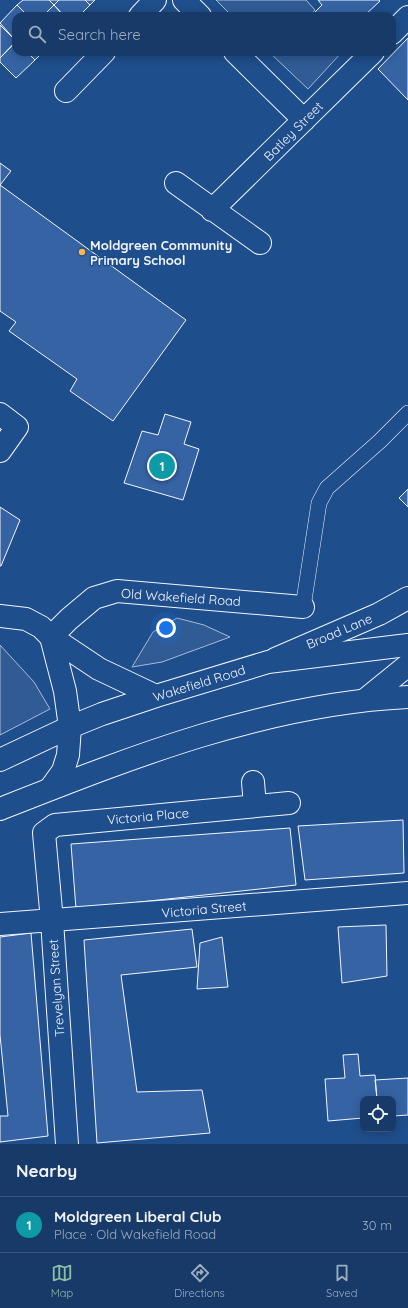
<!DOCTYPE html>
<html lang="en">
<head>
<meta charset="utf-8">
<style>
  :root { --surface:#173a69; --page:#244571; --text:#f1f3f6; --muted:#9eadc0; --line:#36547d; --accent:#8abfa5 }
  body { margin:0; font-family:Quicksand,sans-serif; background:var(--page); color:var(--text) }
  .controls { position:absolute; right:12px; bottom:12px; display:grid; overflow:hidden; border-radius:8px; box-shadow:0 2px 10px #0003 }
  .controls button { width:36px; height:36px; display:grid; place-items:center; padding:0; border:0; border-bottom:1px solid var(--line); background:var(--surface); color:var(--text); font:20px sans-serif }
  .you { position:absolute; left:166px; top:628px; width:14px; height:14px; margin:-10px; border:3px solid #fff; border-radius:50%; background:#1a73e8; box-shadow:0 0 0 6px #1a73e833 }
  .badge { display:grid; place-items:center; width:26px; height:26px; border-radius:50%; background:var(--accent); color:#fff; font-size:13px; font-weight:700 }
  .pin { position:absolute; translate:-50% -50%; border:2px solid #fff; box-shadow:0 1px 4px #0006 }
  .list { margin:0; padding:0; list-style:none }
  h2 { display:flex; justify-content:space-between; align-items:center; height:52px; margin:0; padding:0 16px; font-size:17px }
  h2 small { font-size:13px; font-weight:400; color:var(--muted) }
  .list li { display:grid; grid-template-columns:26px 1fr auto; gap:12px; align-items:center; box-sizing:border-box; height:56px; padding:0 16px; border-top:1px solid var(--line) }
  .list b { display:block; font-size:15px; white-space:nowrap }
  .list p { margin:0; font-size:13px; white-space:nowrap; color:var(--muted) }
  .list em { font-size:13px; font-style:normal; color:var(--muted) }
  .icon { flex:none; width:22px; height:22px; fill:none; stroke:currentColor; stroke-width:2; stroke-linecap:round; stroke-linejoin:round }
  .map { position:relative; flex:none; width:408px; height:1144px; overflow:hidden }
  .search { position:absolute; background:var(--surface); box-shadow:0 2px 10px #0003; left:12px; right:12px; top:12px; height:44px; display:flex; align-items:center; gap:10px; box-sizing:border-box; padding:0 14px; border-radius:12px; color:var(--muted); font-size:15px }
  .sheet { height:108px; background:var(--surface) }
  nav { display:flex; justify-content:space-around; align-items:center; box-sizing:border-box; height:56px; border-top:1px solid var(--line); background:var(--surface); font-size:11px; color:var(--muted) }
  nav a { display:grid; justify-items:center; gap:2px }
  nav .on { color:var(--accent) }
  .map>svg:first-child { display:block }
  .built { fill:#305b95; stroke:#a8bbd7 }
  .building { fill:#3563a3; stroke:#f2f6ff }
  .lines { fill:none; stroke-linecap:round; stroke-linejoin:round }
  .lane-casing { stroke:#f2f6ff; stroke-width:16 }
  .street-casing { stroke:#f2f6ff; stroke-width:24 }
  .secondary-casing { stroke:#f2f6ff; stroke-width:24 }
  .highway-casing { stroke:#f2f6ff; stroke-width:24 }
  .lane { stroke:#1f4e8c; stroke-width:15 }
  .street { stroke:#1f4e8c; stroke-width:22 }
  .secondary { stroke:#1f4e8c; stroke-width:22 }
  .highway { stroke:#1f4e8c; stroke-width:22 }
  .poi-dot { fill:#ffb74d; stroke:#1f4e8c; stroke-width:1.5 }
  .labels { text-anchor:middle; stroke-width:3; stroke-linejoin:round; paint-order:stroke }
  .street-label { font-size:13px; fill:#f2f6ff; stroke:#1f4e8c }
  .poi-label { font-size:13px; font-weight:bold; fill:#f2f6ff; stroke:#1f4e8c; text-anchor:start }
</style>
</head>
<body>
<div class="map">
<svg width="408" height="1144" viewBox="0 0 408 1144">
  <rect width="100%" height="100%" fill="#1f4e8c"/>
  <path class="built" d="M216,0h90l9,10 -5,6h-78z
    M269,52h73l-34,37z
    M177,618l27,7 26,12 -68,25 -30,5 21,-35z
    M0,645l34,37 16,27 -50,26z"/>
  <path class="building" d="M23,0h26l5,5 -11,11h-15l-11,-11z
    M49,0h10l-5,5z
    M59,0h26l5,5 -11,11h-15l-10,-11z
    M85,0h10l-5,5z
    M318,0h61l1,1 -16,15h-53l11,-11z
    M17,5l11,11h-12v25l-16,-18z
    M54,5l10,11h-21z
    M0,25l16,16 -16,17z
    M408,38v62l-30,-31z
    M16,42v10h11l8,8 -19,18 -16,-16v-4z
    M27,52h16l-8,8z
    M0,163l11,8 -11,14z
    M0,185l186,135 -73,101 -43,-30 7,-12 -68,-48 7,-9 -16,-11z
    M165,414l26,8 -7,22 15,5 -16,51 -59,-17 18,-52 16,4z
    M408,489v18l-9,-9z
    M0,507l20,13 -19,46h-1z
    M403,820l1,53 -99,7 -7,-54z
    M290,828l6,57 -220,24 -5,-65z
    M386,925l1,51 -45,7 -4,-56z
    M192,929l5,38 -76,8 16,117 65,-2 8,43 -113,10 -13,-203z
    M31,933l17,203 -48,6v-26h8l-8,-81v-98z
    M222,937l6,50 -31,2 3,-46z
    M358,1054l2,22 15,-1 2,24h-14v19l-35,3 -3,-42 20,-1 -2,-23z
    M408,1078v37l-15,1v-17h-16l-2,-19z"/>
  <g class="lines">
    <defs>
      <path id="lane" d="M303,607l16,-104 8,-15 53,-47 28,-28"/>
      <path id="street" d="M184,0l16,16
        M140,16l15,-16
        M392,33l16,-16
        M235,52l69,68
        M66,91l38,-39
        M176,183l84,60
        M212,210l161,-158
        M0,414l17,13 -17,24
        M0,616l26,3 15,8 10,10 14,54 5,36 -2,28 -5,16 -13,18
        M51,637l18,-18 25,-21 23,-7 186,16
        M253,782l2,24
        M0,924l408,-31
        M67,1144l-15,-223 -8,-88 11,-8 234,-22"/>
      <path id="secondary" d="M275,659l104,-45 29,-16
        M366,699l42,-34"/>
      <path id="highway" d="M51,637l48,32 57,27
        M0,760l70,-33 32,-13 54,-18 112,-34 140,-17
        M0,809c132,-52 265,-105 408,-112"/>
    </defs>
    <use href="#lane" class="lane-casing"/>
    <use href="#street" class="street-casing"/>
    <use href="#secondary" class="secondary-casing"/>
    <use href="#highway" class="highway-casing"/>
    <use href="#lane" class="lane"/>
    <use href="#street" class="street"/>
    <use href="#secondary" class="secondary"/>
    <use href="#highway" class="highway"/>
  </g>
  <circle class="poi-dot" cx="82" cy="252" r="4"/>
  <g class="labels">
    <g class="street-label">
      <text transform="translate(293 131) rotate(-45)" y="5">Batley Street</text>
      <text transform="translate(181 597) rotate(4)" y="5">Old Wakefield Road</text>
      <text transform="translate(339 631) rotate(-23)" y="5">Broad Lane</text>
      <text transform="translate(199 683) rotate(-17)" y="5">Wakefield Road</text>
      <text transform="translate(148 816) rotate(-5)" y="5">Victoria Place</text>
      <text transform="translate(204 909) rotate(-5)" y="5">Victoria Street</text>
      <text transform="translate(56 988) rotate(-94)" y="5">Trevelyan Street</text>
    </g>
    <g class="poi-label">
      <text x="90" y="250">Moldgreen Community<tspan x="90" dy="15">Primary School</tspan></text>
    </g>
  </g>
</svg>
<div class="controls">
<button><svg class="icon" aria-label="locate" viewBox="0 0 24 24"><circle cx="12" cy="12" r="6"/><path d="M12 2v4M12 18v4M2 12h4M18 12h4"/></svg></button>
</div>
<div class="you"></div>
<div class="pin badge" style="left:162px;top:466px;background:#0f9aa8">1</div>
<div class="search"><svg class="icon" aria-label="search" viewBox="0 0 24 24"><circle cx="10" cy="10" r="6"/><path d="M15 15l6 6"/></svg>Search here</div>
</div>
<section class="sheet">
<h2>Nearby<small></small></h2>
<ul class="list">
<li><span class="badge" style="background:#0f9aa8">1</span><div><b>Moldgreen Liberal Club</b><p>Place · Old Wakefield Road</p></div><em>30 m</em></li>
</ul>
</section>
<nav>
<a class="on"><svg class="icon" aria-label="map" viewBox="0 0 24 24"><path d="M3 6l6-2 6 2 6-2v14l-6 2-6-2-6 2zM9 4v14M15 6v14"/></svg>Map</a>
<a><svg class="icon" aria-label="directions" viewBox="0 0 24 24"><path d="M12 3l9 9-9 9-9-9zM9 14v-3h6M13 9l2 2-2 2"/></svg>Directions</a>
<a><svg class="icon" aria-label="saved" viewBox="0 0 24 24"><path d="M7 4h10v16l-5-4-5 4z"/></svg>Saved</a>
</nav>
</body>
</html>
